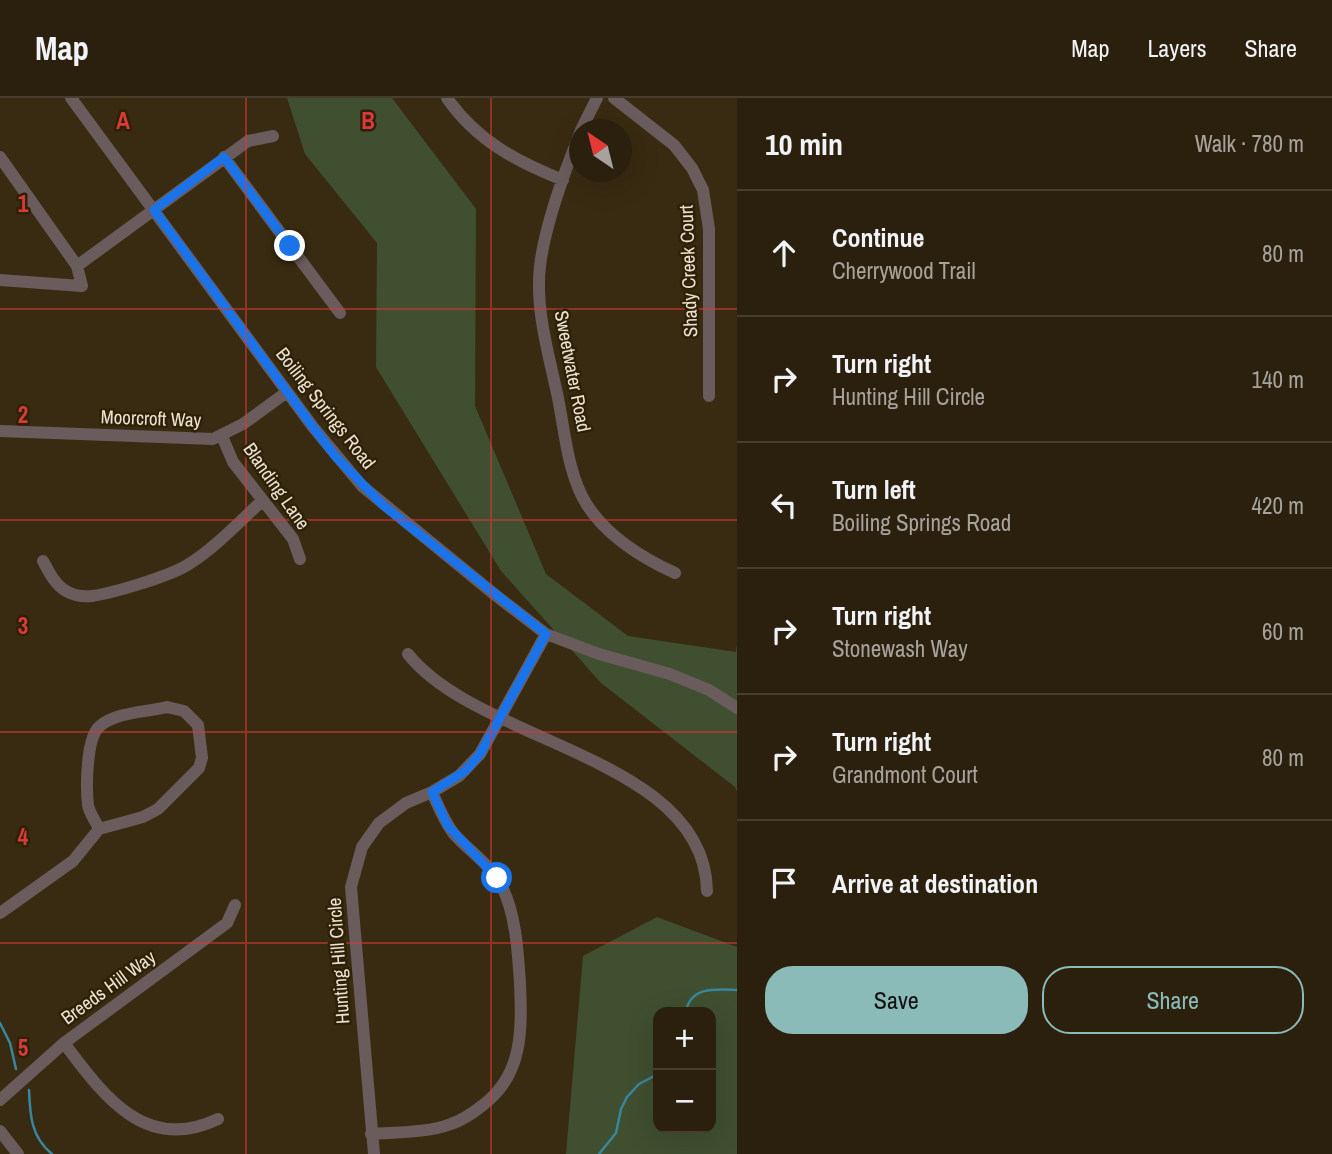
<!DOCTYPE html>
<html lang="en">
<head>
<meta charset="utf-8">
<style>
  :root { --surface:#2b200d; --page:#332816; --text:#f1f3f6; --muted:#a6a39d; --line:#473e2e; --accent:#8bbbb9 }
  body { margin:0; font-family:"Archivo Narrow",sans-serif; background:var(--page); color:var(--text) }
  .controls { position:absolute; right:21px; bottom:21px; display:grid; overflow:hidden; border-radius:14px; box-shadow:0 7px 28px #0002 }
  .controls button { width:63px; height:63px; display:grid; place-items:center; padding:0; border:0; border-bottom:2px solid var(--line); background:var(--surface); color:var(--text); font:35px sans-serif }
  .compass { position:absolute; left:569px; top:21px; width:63px; height:63px; border-radius:50%; background:var(--surface); box-shadow:0 7px 28px #0002; rotate:325deg }
  .stop { position:absolute; width:21px; height:21px; margin:-16px; border:5px solid #1a73e8; border-radius:50%; background:#fff }
  .stop.end { background:#1a73e8; border-color:#fff; box-shadow:0 2px 7px #0008 }
  .list { margin:0; padding:0; list-style:none }
  h2 { display:flex; justify-content:space-between; align-items:center; height:91px; margin:0; padding:0 28px; font-size:30px }
  h2 small { font-size:23px; font-weight:400; color:var(--muted) }
  .list li { display:grid; grid-template-columns:46px 1fr auto; gap:21px; align-items:center; box-sizing:border-box; height:126px; padding:0 28px; border-top:2px solid var(--line) }
  .list b { display:block; font-size:26px; white-space:nowrap }
  .list p { margin:0; font-size:23px; white-space:nowrap; color:var(--muted) }
  .list em { font-size:23px; font-style:normal; color:var(--muted) }
  .actions { display:flex; gap:14px; padding:21px 28px }
  .actions a { flex:1; padding:16px 0; border:2px solid var(--accent); border-radius:28px; text-align:center; font-size:24px; color:var(--accent) }
  .actions .main { background:var(--accent); color:#111 }
  .icon { flex:none; width:38px; height:38px; fill:none; stroke:currentColor; stroke-width:2; stroke-linecap:round; stroke-linejoin:round }
  .map { position:relative; flex:none; width:737px; height:1056px; overflow:hidden }
  header { display:flex; align-items:center; gap:42px; box-sizing:border-box; height:98px; padding:0 35px; background:var(--surface); border-bottom:2px solid var(--line) }
  header strong { font-size:33px }
  nav { display:flex; gap:38px; margin-inline-start:auto; font-size:24px }
  main { display:flex }
  aside { flex:1; background:var(--surface) }
  .map>svg:first-child { display:block }
  .green { fill:#3f4f30; fill-rule:evenodd }
  .lines { fill:none; stroke-linecap:round; stroke-linejoin:round }
  .stream { stroke:#38879e; stroke-width:2.5 }
  .minor { stroke:#6a5b5c; stroke-width:12 }
  .route { stroke:#1a73e8; stroke-width:9 }
  .grid { fill:none; stroke:#d83b39; stroke-width:2; stroke-opacity:0.55 }
  .labels { text-anchor:middle; stroke-width:5; stroke-linejoin:round; paint-order:stroke }
  .street-label { font-size:19px; fill:#ece2d3; stroke:#2f2106 }
  .grid-label { font-size:23px; text-anchor:middle; font-weight:bold; fill:#d83b39; stroke:#2f2106; stroke-width:5; stroke-linejoin:round; paint-order:stroke }
</style>
</head>
<body>
<header>
<strong>Map</strong>
<nav><a>Map</a><a>Layers</a><a>Share</a></nav>
</header>
<main>
<div class="map">
<svg width="737" height="1056" viewBox="0 0 737 1056">
  <rect width="100%" height="100%" fill="#392b11"/>
  <path class="green" d="M287,0h105l84,111 -1,197 71,168 82,62 108,16 1,-8v148l-2,-5 -134,-104 -100,-112 -125,-204 1,-124 -72,-89z
    M657,819l80,30v207h-171l17,-198zM658,914h53v116h-53z"/>
  <g class="lines">
    <path class="stream" d="M686,914c4,-26 30,-23 51,-22
      M0,925l10,20 6,26
      M29,992c1,25 2,47 23,64
      M599,1056l17,-21 5,-24 6,-12 12,-13 19,-10"/>
    <path class="minor" d="M71,0l242,329 49,59 132,108 52,40 53,20 71,20 39,16 28,18
      M447,0c29,42 70,64 116,82
      M614,0l60,47 18,23 11,22 6,39v167
      M581,32l16,-32
      M580,35c-16,40 -35,91 -40,133 -5,44 9,89 18,132 7,35 10,77 29,107 20,31 55,53 88,68
      M0,59l77,109 5,20 -82,-6
      M224,59l116,156
      M77,168l171,-125 25,-5
      M0,333l213,8 30,-15 44,-32
      M222,338l11,26 60,77 7,20
      M43,463c6,11 12,24 23,30 7,4 17,6 26,5 21,-3 79,-20 97,-32 27,-17 50,-42 73,-63
      M408,556c71,90 297,103 299,237
      M167,609l17,4 14,14 4,33 -3,10 -41,41 -15,8 -44,12c-3,-8 -10,-16 -11,-24 -2,-18 -2,-68 12,-79 16,-14 47,-14 67,-19z
      M0,815l73,-52 26,-32
      M64,945c39,52 81,111 154,76
      M0,1002l64,-57 163,-120 8,-18
      M0,1033l18,23
      M371,1036c26,-2 56,-1 80,-10 12,-4 22,-11 32,-19 40,-30 39,-75 37,-121 -2,-31 -4,-71 -19,-99 -11,-21 -32,-34 -47,-51 -10,-13 -16,-28 -22,-42
      M374,1056l-23,-267 11,-40 17,-24 27,-20 26,-11 27,-16 21,-22 66,-120"/>
  </g>
  <g class="lines">
    <path class="route" d="M290,148l-66,-89 -70,53 159,217 23,30 48,49 162,128 -66,120 -15,17 -33,21 16,34 49,52"/>
  </g>
  <path class="grid" d="M246,0v1056M491,0v1056M0,211h737M0,422h737M0,634h737M0,845h737"/>
  <g class="labels">
    <g class="street-label">
      <text transform="translate(688 173) rotate(-92)" y="7">Shady Creek Court</text>
      <text transform="translate(573 273) rotate(79)" y="7">Sweetwater Road</text>
      <text transform="translate(326 310) rotate(52)" y="7">Boiling Springs Road</text>
      <text transform="translate(151 320) rotate(2)" y="7">Moorcroft Way</text>
      <text transform="translate(277 388) rotate(55)" y="7">Blanding Lane</text>
      <text transform="translate(338 863) rotate(-94)" y="7">Hunting Hill Circle</text>
      <text transform="translate(108 889) rotate(-36)" y="7">Breeds Hill Way</text>
    </g>
  </g>
  <g class="grid-label">
    <text x="123" y="31">A</text>
    <text x="368" y="31">B</text>
    <text x="23" y="114">1</text>
    <text x="23" y="325">2</text>
    <text x="23" y="536">3</text>
    <text x="23" y="747">4</text>
    <text x="23" y="958">5</text>
  </g>
</svg>
<div class="controls">
<button>+</button>
<button>−</button>
</div>
<svg class="compass" viewBox="-18 -18 36 36"><path d="M0-13l5 13h-10z" fill="#e53935"/><path d="M0 13l5-13h-10z" fill="#a6a39d"/></svg>
<div class="stop" style="left:497px;top:780px"></div>
<div class="stop end" style="left:290px;top:148px"></div>
</div>
<aside>
<h2>10 min<small>Walk · 780 m</small></h2>
<ul class="list">
<li><svg class="icon" aria-label="ahead" viewBox="0 0 24 24"><path d="M12 20V5M6 11l6-6 6 6"/></svg><div><b>Continue</b><p>Cherrywood Trail</p></div><em>80 m</em></li>
<li><svg class="icon" aria-label="right" viewBox="0 0 24 24"><path d="M7 20v-9h11M14 6l5 5-5 5"/></svg><div><b>Turn right</b><p>Hunting Hill Circle</p></div><em>140 m</em></li>
<li><svg class="icon" aria-label="left" viewBox="0 0 24 24"><path d="M17 20v-9H6M10 6l-5 5 5 5"/></svg><div><b>Turn left</b><p>Boiling Springs Road</p></div><em>420 m</em></li>
<li><svg class="icon" aria-label="right" viewBox="0 0 24 24"><path d="M7 20v-9h11M14 6l5 5-5 5"/></svg><div><b>Turn right</b><p>Stonewash Way</p></div><em>60 m</em></li>
<li><svg class="icon" aria-label="right" viewBox="0 0 24 24"><path d="M7 20v-9h11M14 6l5 5-5 5"/></svg><div><b>Turn right</b><p>Grandmont Court</p></div><em>80 m</em></li>
<li><svg class="icon" aria-label="arrive" viewBox="0 0 24 24"><path d="M6 21V4h12l-3 4 3 4H6"/></svg><div><b>Arrive at destination</b></div></li>
</ul>
<div class="actions"><a class="main">Save</a><a>Share</a></div>
</aside>
</main>
</body>
</html>
